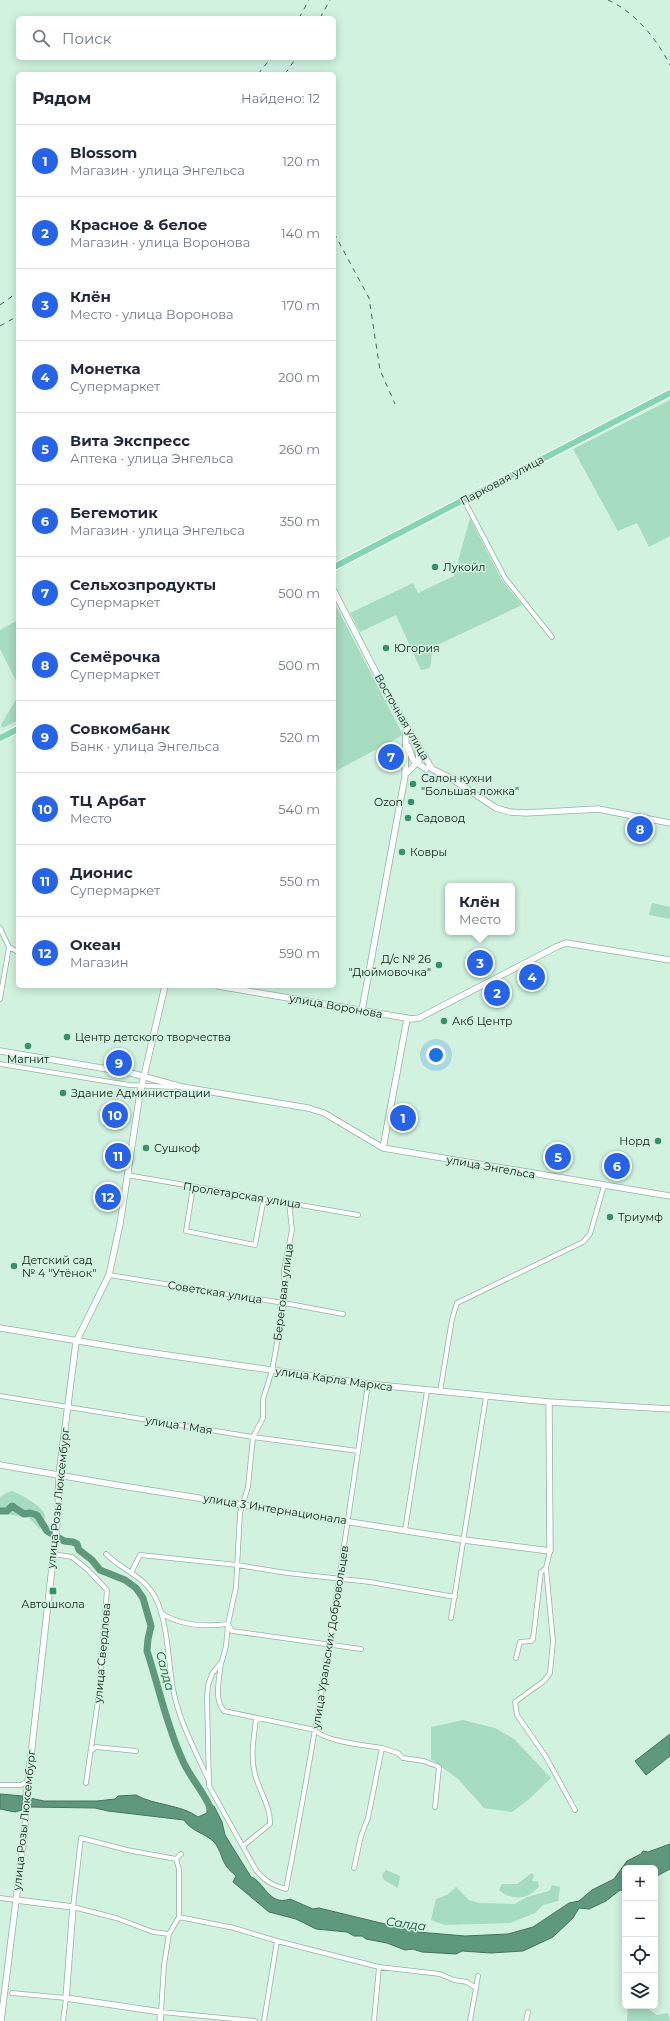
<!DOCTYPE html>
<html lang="ru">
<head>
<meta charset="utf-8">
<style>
  :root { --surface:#fff; --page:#f2f2f3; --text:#1f2937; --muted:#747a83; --line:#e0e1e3; --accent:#2563eb }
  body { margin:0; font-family:Montserrat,sans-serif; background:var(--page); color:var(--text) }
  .controls { position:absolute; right:12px; bottom:12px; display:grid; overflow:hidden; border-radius:6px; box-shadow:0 2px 10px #0003 }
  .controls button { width:36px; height:36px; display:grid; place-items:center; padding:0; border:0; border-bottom:1px solid var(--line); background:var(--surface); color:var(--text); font:20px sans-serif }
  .you { position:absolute; left:436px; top:1055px; width:14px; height:14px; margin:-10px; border:3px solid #fff; border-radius:50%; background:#1a73e8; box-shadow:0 0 0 6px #1a73e833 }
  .badge { display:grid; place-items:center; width:26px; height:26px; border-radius:50%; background:var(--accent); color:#fff; font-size:13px; font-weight:700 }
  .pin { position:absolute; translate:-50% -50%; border:2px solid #fff; box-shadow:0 1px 4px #0006 }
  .popup { position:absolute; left:445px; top:883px; width:70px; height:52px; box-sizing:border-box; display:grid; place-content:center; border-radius:6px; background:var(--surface); filter:drop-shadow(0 1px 3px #0005); font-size:13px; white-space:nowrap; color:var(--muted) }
  .popup b { font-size:15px; color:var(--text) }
  .popup::after { content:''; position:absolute; left:50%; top:100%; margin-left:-8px; border:8px solid transparent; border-top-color:var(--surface) }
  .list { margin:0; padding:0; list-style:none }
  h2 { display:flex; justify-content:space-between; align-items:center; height:52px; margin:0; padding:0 16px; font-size:17px }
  h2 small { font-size:13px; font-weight:400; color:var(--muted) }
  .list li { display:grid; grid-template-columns:26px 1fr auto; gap:12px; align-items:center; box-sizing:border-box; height:72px; padding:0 16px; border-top:1px solid var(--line) }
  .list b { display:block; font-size:15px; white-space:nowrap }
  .list p { margin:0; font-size:13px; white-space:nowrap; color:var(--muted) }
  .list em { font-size:13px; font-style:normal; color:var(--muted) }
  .icon { flex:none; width:22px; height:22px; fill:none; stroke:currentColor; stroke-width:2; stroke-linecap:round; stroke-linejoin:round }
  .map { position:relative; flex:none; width:670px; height:2021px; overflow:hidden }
  .search { position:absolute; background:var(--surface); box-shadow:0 2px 10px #0003; left:16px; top:16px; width:320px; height:44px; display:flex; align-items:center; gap:10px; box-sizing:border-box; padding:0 14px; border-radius:6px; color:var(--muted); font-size:15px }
  .panel { position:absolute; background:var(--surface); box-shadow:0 2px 10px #0003; left:16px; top:72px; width:320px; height:916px; border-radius:6px }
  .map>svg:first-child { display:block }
  .green { fill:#a6dcbf }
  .water { fill:#5e997b; stroke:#46745c }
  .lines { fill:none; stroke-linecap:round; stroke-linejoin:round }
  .river { stroke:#5e997b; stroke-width:7 }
  .street-casing { stroke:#93b3a1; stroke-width:5.5 }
  .secondary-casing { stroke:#93b3a1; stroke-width:7 }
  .primary-casing { stroke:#fff; stroke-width:8 }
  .street { stroke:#fff; stroke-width:4 }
  .secondary { stroke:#fff; stroke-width:5.5 }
  .primary { stroke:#83d5b3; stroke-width:6 }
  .rail { stroke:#4d6156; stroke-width:1; stroke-dasharray:5 5; stroke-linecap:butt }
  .poi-dot { fill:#369168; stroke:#d0f2df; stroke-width:1.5 }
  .labels { text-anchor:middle; stroke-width:3; stroke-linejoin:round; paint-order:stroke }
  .street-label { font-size:11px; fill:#0f1c15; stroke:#d0f2df }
  .poi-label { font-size:11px; fill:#0f1c15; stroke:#d0f2df; text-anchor:start }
  .water-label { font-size:12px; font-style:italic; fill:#0d583a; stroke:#d0f2df }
</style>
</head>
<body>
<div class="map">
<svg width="670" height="2021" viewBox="0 0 670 2021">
  <rect width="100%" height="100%" fill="#d0f2df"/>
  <path class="green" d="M670,400v136l-21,11 -12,-24 -19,8 -45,-82z
    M470,518l31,61 21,26 -89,42 -3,21 -9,2 -25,-55 -36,17 -10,-19 63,-30 5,10 36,-17z
    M334,602l69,133 -69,37z
    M18,620v61l-3,-2 -15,-30v-19z
    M18,696v24l-15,8 -2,-3z
    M652,903l18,4v12l-21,-4z
    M12,1491c8,3 28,14 32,22 2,6 0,11 -4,16l-11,-11 -29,-5v-16l6,-4z
    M463,1720l32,8 19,11 37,39 -23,22 -16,12 -28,-4 -26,-29 -27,-20v-32z
    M386,1870l14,6 -2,12 -14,-8 -2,-5z
    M532,1873l2,3 -2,5 6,1 1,4c-10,14 -27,15 -40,4l3,-6h15z
    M552,1885l8,2 -2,14 -15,4 -8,8 -25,10 -65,2 -14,-5 5,-21 11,-4 9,-8 13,13 10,3 36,1 12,-7 22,-6z
    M628,2006h16l13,9 11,-2 2,8h-43z"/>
  <path class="water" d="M670,1734v22l-24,19 -11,-14z
    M0,1794l23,2 -1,14 -7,2 -15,-3z
    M136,1795c20,11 44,9 62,22l9,-4v-6l7,-1 8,16 3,13 26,42c13,4 18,30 39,22l23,10 6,-1 99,24 47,4 43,-2 25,-7 36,-24 10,-2 13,-11 22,-11 13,-18 14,-7 2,-3 5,1 22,-8v25l-15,8v-9h-30v24l-5,-2 -14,11 -17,8 -10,-1 -6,10 -20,19 -30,14 -32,2 -29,-2 -6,3 -34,-2 -9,-3 -8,1 -18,-7 -21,-4 -4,-3h-8l-7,-4 -31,-3 -20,-10 -27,-7 -36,-30 3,-6c-3,-3 -7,-6 -9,-9 -6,-8 -6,-17 -13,-25 -9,-9 -22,-10 -30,-22l-76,-9 -13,-3 -65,-1v-9l14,3h53l18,-2 3,-3z"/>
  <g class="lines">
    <path class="river" d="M0,1511h7l5,-5 12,8 6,-1 7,2 10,16 17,10 9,1 4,2 2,6 13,10 8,10 25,10 11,8 7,10 8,28 -3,13 -1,12c12,36 19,73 35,108 8,20 25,35 31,56"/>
    <defs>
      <path id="street" d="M464,500l41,78 47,59
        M0,928l9,19 -9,52
        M9,947l9,5
        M0,1064l129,21 45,2
        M127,1175l231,40
        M193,1187l-7,44 69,14 9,-47
        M289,1203l3,27 -8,40v33l-12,68 -9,28v19l-10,19 -5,50 -8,26 -4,74 -8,37 -2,22 -4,15 -10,13 -4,11 -1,13 2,88 47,84c9,11 16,15 30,19 33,-168 57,-336 82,-505
        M109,1275l175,28 59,11
        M440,1392l12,-73 5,-16 126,-61 7,-8 14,-48
        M0,1396l253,41 105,14
        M405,1530l22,-139
        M550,1551l-4,17 7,73 -3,32 -6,8 -29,21 2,13 29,42 29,53
        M53,1554l19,3 16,13 19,20 -8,103 -13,90
        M106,1554c17,17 37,21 49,43 13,24 13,65 18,92 6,32 22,61 35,90
        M131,1573l9,-18 97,10 50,8 83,9 85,15
        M161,1613c20,13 44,14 67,11l4,7 129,18
        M451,1618l35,-221
        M516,1658l4,-16 11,-1 2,-2 8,-67 5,-4
        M221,1662c-1,15 -8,37 3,49l91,19c11,12 50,15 67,18l-14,70 -7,18 -7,32
        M382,1748l16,5 5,5 21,3 15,6 -4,40
        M91,1751l5,-4 40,4
        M0,1785h21l7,-4
        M243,1846l27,-22c1,-17 -11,-33 -15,-50 -5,-18 -1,-37 1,-55
        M181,1854l-5,5 3,10v48l-10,17 -5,31 -3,47 94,9
        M0,1898l16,2
        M179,1917l55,11 43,13 102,26 61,7 14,6 13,2 9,6 2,-12
        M169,1934l-16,-2 -37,-14 -43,-11 8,-69 46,12 49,9
        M12,1993l54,5 -3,23
        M264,2021l13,-80
        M374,2021l5,-54
        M470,2021l6,-33
        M526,2021l2,-9"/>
      <path id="secondary" d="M334,591l51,99 47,79 20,10 44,29 14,4 16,1 72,-4 72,14
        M408,746l5,14 13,9
        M408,772l11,-12 -1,-10
        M218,986l194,33 7,-1 137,-71 10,-4 104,17
        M362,1010l43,-234 1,-45
        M0,1051l131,22 51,14 126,21 16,5 59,35 287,48
        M383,1148l24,-129
        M0,1328l139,23 229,33 181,18 121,7
        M0,1465l116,20 348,55 86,11 -1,-149
        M16,1900l57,7 -7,91 95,14 -1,9
        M1,2021l24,-193 2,-37 31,-277 1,-39 17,-133 33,-67 11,-51 20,-131 25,-107"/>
      <path id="primary" d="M334,567l336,-174
        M0,738l18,-9"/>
    </defs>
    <use href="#street" class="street-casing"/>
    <use href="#secondary" class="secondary-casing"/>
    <use href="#primary" class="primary-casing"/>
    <use href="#street" class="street"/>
    <use href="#secondary" class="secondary"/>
    <use href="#primary" class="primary"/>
    <path class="rail" d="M608,0c28,13 48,38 62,65
      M299,18l10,-18
      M320,18l10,-18
      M258,74l13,-16
      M285,74l11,-16
      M334,233l35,65 11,72 15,34
      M0,305l18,-13
      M0,326l18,-10"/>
  </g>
  <g class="poi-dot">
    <circle cx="435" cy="567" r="4"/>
    <circle cx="386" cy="648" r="4"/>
    <circle cx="413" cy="784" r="4"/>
    <circle cx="411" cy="802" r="4"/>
    <circle cx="408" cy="818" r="4"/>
    <circle cx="402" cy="852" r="4"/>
    <circle cx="439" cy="965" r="4"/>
    <circle cx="444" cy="1021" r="4"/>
    <circle cx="67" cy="1037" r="4"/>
    <circle cx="28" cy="1046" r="4"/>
    <circle cx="63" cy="1093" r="4"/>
    <circle cx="658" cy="1141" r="4"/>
    <circle cx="146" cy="1148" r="4"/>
    <circle cx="610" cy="1217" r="4"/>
    <circle cx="14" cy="1266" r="4"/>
    <rect x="49" y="1587" width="8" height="8" rx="2"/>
  </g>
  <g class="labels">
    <g class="street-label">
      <text transform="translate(502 480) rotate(-28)" y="4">Парковая улица</text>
      <text transform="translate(402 717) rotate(60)" y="4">Восточная улица</text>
      <text transform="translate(336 1006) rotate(10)" y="4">улица Воронова</text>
      <text transform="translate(491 1167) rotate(10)" y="4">улица Энгельса</text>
      <text transform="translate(242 1195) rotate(9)" y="4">Пролетарская улица</text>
      <text transform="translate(215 1292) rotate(9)" y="4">Советская улица</text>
      <text transform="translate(283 1292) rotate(-83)" y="4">Береговая улица</text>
      <text transform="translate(334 1379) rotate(8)" y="4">улица Карла Маркса</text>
      <text transform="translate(179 1425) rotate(9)" y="4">улица 1 Мая</text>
      <text transform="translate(58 1498) rotate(-84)" y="4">улица Розы Люксембург</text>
      <text transform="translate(275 1509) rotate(9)" y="4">улица 3 Интернационала</text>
      <text transform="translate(330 1637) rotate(-81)" y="4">улица Уральских Добровольцев</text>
      <text transform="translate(102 1653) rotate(-85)" y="4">улица Свердлова</text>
      <text transform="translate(24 1820) rotate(-84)" y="4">улица Розы Люксембург</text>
    </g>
    <g class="poi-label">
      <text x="443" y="571">Лукойл</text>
      <text x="394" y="652">Югория</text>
      <text x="421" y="782">Салон кухни<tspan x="421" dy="13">"Большая ложка"</tspan></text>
      <text x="403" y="806" text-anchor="end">Ozon</text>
      <text x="416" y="822">Садовод</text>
      <text x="410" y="856">Ковры</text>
      <text x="431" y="963" text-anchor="end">Д/с № 26<tspan x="431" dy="13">"Дюймовочка"</tspan></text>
      <text x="452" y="1025">Акб Центр</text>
      <text x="75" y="1041">Центр детского творчества</text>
      <text x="28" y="1063" text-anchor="middle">Магнит</text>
      <text x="71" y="1097">Здание Администрации</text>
      <text x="650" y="1145" text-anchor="end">Норд</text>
      <text x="154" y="1152">Сушкоф</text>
      <text x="618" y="1221">Триумф</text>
      <text x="22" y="1264">Детский сад<tspan x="22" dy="13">№ 4 "Утёнок"</tspan></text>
      <text x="53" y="1608" text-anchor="middle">Автошкола</text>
    </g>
    <g class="water-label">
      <text transform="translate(165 1671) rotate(75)" y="4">Салда</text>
      <text transform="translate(406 1924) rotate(8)" y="4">Салда</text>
    </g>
  </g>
</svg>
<div class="controls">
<button>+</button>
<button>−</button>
<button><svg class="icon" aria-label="locate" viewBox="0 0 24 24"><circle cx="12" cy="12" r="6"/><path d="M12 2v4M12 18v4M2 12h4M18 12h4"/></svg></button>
<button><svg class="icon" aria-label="layers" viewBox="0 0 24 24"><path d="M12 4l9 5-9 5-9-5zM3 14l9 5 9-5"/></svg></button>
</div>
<div class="you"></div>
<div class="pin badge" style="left:403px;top:1118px">1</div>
<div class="pin badge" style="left:497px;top:993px">2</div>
<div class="pin badge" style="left:480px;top:963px">3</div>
<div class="popup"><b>Клён</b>Место</div>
<div class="pin badge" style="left:532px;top:977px">4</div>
<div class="pin badge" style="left:558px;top:1157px">5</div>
<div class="pin badge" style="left:617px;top:1166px">6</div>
<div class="pin badge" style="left:391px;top:757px">7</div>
<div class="pin badge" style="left:640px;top:829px">8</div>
<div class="pin badge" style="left:119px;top:1063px">9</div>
<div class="pin badge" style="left:115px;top:1115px">10</div>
<div class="pin badge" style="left:118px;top:1156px">11</div>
<div class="pin badge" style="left:108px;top:1197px">12</div>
<div class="search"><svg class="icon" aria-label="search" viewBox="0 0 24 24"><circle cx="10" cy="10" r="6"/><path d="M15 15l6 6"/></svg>Поиск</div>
<section class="panel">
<h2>Рядом<small>Найдено: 12</small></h2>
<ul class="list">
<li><span class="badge">1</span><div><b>Blossom</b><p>Магазин · улица Энгельса</p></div><em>120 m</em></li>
<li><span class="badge">2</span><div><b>Красное &amp; белое</b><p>Магазин · улица Воронова</p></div><em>140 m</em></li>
<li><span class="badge">3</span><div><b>Клён</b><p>Место · улица Воронова</p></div><em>170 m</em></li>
<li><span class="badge">4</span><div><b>Монетка</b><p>Супермаркет</p></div><em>200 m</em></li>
<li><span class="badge">5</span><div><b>Вита Экспресс</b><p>Аптека · улица Энгельса</p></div><em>260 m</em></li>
<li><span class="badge">6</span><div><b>Бегемотик</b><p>Магазин · улица Энгельса</p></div><em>350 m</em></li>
<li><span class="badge">7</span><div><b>Сельхозпродукты</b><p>Супермаркет</p></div><em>500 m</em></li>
<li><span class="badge">8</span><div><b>Семёрочка</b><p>Супермаркет</p></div><em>500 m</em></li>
<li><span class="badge">9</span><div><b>Совкомбанк</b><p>Банк · улица Энгельса</p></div><em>520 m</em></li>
<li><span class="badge">10</span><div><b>ТЦ Арбат</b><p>Место</p></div><em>540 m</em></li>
<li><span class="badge">11</span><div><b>Дионис</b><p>Супермаркет</p></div><em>550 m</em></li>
<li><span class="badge">12</span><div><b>Океан</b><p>Магазин</p></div><em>590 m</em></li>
</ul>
</section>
</div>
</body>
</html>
